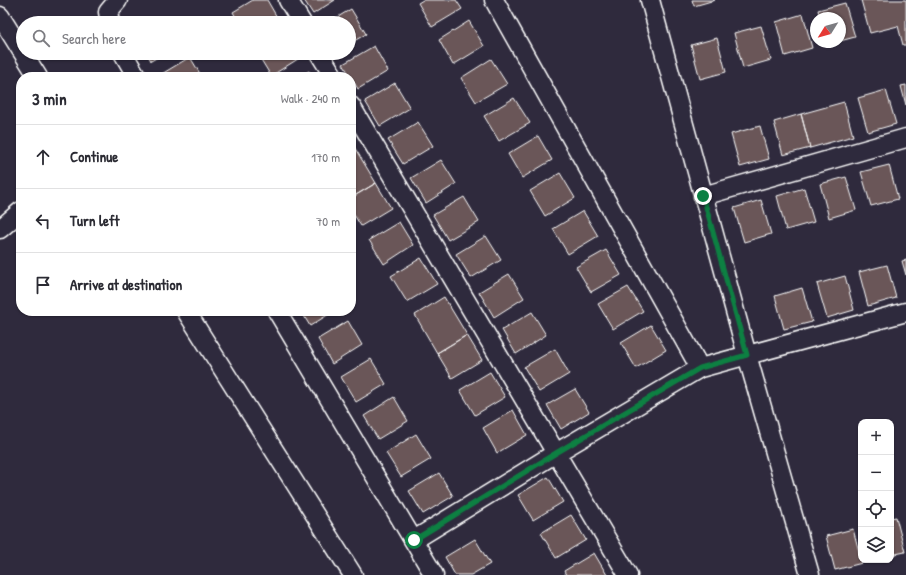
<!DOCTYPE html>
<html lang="en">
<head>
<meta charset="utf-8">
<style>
  :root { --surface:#fff; --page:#f7f7f7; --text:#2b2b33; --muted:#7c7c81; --line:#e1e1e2 }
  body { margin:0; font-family:"Patrick Hand",sans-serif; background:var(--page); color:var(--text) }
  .controls { position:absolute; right:12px; bottom:12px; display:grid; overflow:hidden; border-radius:8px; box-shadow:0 1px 3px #0004 }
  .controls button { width:36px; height:36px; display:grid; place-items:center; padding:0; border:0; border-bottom:1px solid var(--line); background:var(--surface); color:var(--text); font:20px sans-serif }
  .compass { position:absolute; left:810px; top:12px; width:36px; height:36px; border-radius:50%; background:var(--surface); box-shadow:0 1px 3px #0004; rotate:233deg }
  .stop { position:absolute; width:12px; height:12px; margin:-9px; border:3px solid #0b8043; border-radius:50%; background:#fff }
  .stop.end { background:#0b8043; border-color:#fff; box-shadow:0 1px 4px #0008 }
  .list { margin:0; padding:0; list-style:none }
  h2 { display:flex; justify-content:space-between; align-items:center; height:52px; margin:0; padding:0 16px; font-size:17px }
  h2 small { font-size:13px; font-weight:400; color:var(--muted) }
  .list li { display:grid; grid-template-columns:26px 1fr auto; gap:12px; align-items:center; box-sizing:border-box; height:64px; padding:0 16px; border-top:1px solid var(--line) }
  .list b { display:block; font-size:15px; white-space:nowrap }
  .list em { font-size:13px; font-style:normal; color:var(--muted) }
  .icon { flex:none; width:22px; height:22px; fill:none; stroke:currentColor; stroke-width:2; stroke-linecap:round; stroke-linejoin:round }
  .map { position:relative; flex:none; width:906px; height:575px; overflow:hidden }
  .search { position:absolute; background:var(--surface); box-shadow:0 1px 3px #0004; left:16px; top:16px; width:340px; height:44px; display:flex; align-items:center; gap:10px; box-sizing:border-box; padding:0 14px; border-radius:22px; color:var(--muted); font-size:15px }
  .panel { position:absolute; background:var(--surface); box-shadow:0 1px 3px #0004; left:16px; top:72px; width:340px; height:244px; border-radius:16px }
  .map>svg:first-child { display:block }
  .building { fill:#6a5658; stroke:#fff }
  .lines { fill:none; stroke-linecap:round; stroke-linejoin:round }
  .minor-casing { stroke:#fff; stroke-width:21 }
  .minor { stroke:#2f2a3d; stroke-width:18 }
  .route { stroke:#0b8043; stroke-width:5 }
</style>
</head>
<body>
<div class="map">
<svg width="906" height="575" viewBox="0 0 906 575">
  <rect width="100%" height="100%" fill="#2f2a3d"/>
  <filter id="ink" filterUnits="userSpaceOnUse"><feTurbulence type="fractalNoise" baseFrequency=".025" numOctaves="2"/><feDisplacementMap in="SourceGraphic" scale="8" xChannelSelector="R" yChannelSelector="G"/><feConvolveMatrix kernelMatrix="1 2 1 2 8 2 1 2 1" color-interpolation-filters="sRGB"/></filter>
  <g filter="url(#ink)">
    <path class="building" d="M253,0h14l11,19 -6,4h-33l-6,-11z
      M304,0h31l-22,14z
      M423,0h33l6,9 -30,18 -14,-24z
      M692,0h23l-21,6z
      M861,0h45v45h-3l-5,-19 -28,7z
      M845,3l10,34 -15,4v-23h-20l-2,-8z
      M351,9l15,25 -17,10v-21h-21z
      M803,14l9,34 -27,8 -9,-34z
      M167,18l3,5h-11z
      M469,21l15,25 -31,19 -14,-25z
      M761,26l10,34 -28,8 -9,-35z
      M717,38l9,34 -26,7 -9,-34z
      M374,46l14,25 -30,18 -15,-25z
      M147,53h18l-14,8z
      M257,53h41l3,4 -30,19z
      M190,57l12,20h-41l-1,-2z
      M491,59l16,25 -31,18 -15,-24z
      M309,71l4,6h-15z
      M395,83l15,25 -30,18 -15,-25z
      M906,85v20l-5,-19z
      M886,90l10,34 -28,8 -10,-34z
      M514,98l16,25 -31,18 -15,-25z
      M844,102l9,34 -43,12 -9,-34z
      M801,114l9,34 -27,7 -9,-33z
      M418,122l15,24 -30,18 -15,-24z
      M760,126l9,33 -29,8 -9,-33z
      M538,136l14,24 -30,18 -14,-24z
      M353,145l23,38 -25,15v-52z
      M441,160l15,24 -30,19 -15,-25z
      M889,165l9,34 -27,7 -10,-34z
      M560,173l15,25 -30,18 -15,-25z
      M846,177l10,33 -27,8 -9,-34z
      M376,183l15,25 -30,18 -10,-16v-12z
      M804,188l10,34 -28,8 -9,-34z
      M464,197l15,25 -31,18 -15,-25z
      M761,200l10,34 -27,8 -10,-34z
      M583,211l15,25 -30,18 -15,-25z
      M399,222l14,23 -29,19 -15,-24z
      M486,236l15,24 -30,18 -15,-24z
      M606,250l15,25 -30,17 -15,-25z
      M421,258l16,26 -30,18 -16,-26z
      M906,260v15l-4,-14z
      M887,265l9,33 -28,8 -9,-34z
      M509,274l15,24 -30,19 -15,-25z
      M845,276l9,34 -27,8 -10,-34z
      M628,287l15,24 -30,18 -15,-25z
      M802,288l10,34 -28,7 -9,-33z
      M444,297l23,38 -30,18 -22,-38z
      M301,311h33l-24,15z
      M532,312l14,23 -30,19 -14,-24z
      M348,321l14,24 -30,19 -14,-25z
      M651,325l15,25 -30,18 -15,-25z
      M467,335l15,25 -30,18 -15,-25z
      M555,349l14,25 -30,18 -15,-25z
      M371,359l15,25 -30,18 -15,-25z
      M490,372l15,25 -30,18 -15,-25z
      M575,389l14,23 -28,17 -14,-24z
      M394,397l14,24 -30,18 -14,-23z
      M513,410l14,25 -30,18 -14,-25z
      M416,434l15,25 -30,18 -15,-24z
      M439,473l14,23 -30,18 -14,-23z
      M548,477l15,25 -30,18 -15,-25z
      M571,515l15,25 -30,18 -15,-25z
      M896,517l9,35 -14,3v-37z
      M853,529l9,34 -27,7 -9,-34z
      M475,539l15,25 -19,11h-16l-10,-18z
      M594,553l13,22h-41l-2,-4z"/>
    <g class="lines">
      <defs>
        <path id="minor" d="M288,0l14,23
          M494,0l206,368
          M650,0l97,355 63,220
          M0,16l23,37
          M110,23l-2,-11 10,-12
          M23,53l15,24
          M123,53l14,24
          M319,53l15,24
          M351,106l277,469
          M703,196l203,-58
          M0,229l21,-18
          M186,311l167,264
          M277,311l157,264
          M414,540l142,-87 144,-85 206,-56"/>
      </defs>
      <use href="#minor" class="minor-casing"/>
      <use href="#minor" class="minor"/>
    </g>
  </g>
  <g class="lines" filter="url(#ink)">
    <path class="route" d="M414,540l142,-87 144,-85 47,-13 -44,-159"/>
  </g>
</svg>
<div class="controls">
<button>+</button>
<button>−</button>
<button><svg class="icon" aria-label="locate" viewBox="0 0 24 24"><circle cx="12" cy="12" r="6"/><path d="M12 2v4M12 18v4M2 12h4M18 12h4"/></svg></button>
<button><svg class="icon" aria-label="layers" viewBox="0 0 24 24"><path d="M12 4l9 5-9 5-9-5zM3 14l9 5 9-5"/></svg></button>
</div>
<svg class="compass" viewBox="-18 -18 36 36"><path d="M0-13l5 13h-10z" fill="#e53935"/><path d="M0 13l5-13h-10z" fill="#7c7c81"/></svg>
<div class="stop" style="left:414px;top:540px"></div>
<div class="stop end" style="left:703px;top:196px"></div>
<div class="search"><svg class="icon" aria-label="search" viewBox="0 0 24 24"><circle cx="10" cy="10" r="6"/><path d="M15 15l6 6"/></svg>Search here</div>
<section class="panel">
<h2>3 min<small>Walk · 240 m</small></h2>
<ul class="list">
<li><svg class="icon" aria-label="ahead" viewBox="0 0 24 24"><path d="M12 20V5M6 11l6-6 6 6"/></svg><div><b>Continue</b></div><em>170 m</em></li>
<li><svg class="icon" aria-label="left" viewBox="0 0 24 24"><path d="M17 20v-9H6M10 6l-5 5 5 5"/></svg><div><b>Turn left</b></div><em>70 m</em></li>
<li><svg class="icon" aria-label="arrive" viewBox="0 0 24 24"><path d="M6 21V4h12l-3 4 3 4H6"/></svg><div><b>Arrive at destination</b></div></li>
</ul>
</section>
</div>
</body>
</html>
